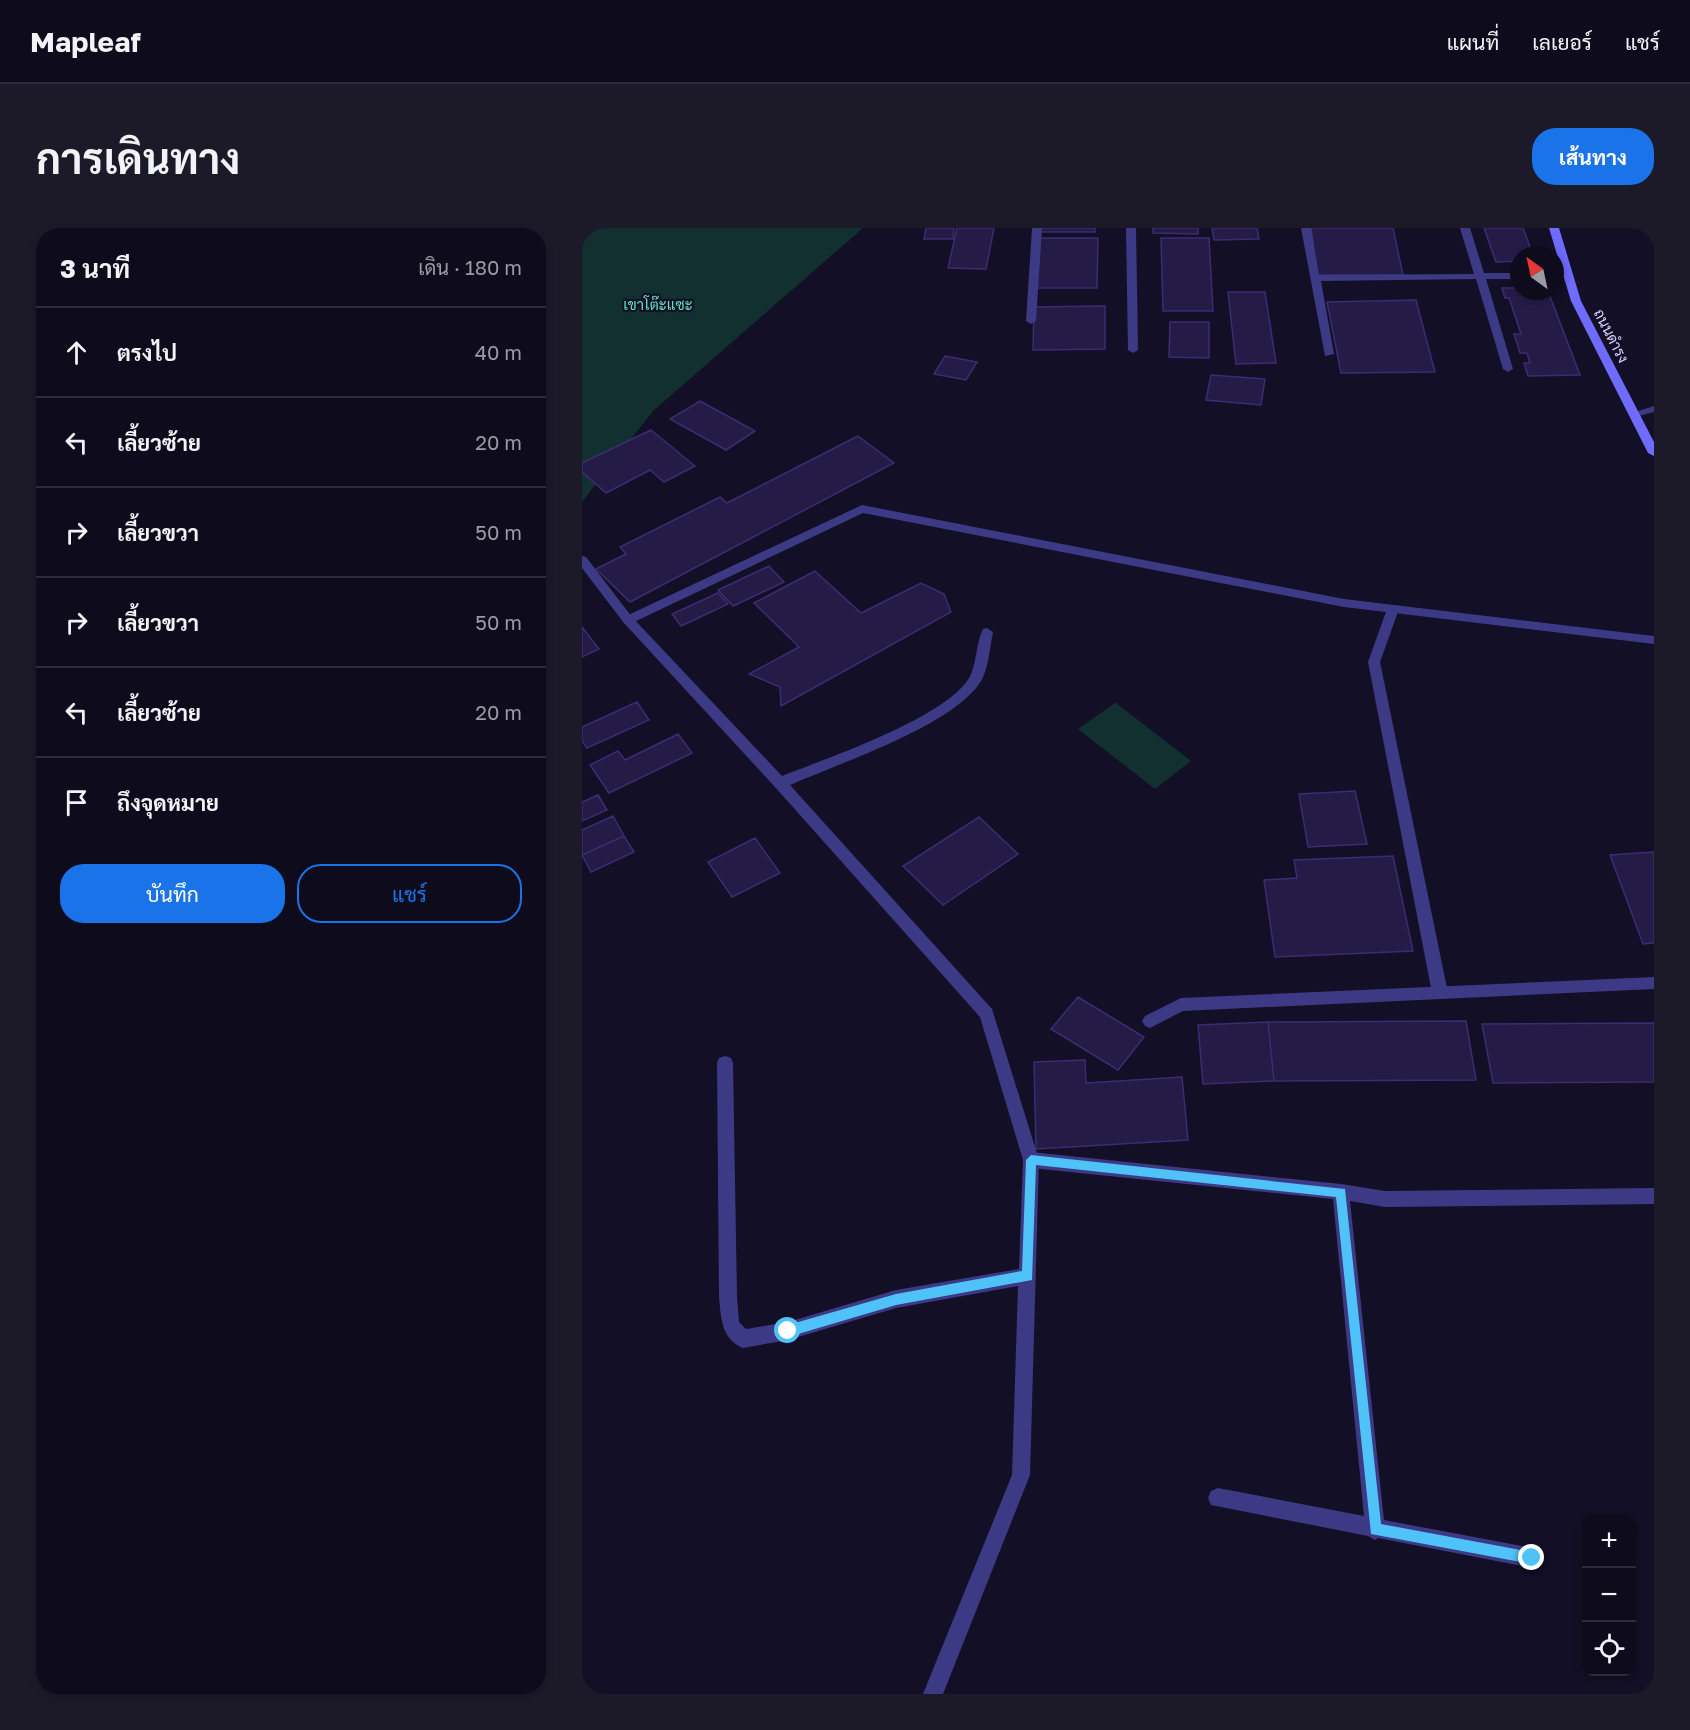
<!DOCTYPE html>
<html lang="th">
<head>
<meta charset="utf-8">
<style>
  :root { --surface:#0e0b1c; --page:#1c1929; --text:#f1f3f6; --muted:#9b9ba3; --line:#2e2b3b; --accent:#1a73e8 }
  body { margin:0; font-family:"Golos Text",Sarabun,sans-serif; background:var(--page); color:var(--text) }
  .controls { position:absolute; right:18px; bottom:18px; display:grid; overflow:hidden; border-radius:12px; box-shadow:0 3px 9px #0003 }
  .controls button { width:54px; height:54px; display:grid; place-items:center; padding:0; border:0; border-bottom:2px solid var(--line); background:var(--surface); color:var(--text); font:30px sans-serif }
  .compass { position:absolute; left:928px; top:18px; width:54px; height:54px; border-radius:50%; background:var(--surface); box-shadow:0 3px 9px #0003; rotate:327deg }
  .stop { position:absolute; width:18px; height:18px; margin:-14px; border:4px solid #4fc3f7; border-radius:50%; background:#fff }
  .stop.end { background:#4fc3f7; border-color:#fff; box-shadow:0 2px 6px #0008 }
  .list { margin:0; padding:0; list-style:none }
  h2 { display:flex; justify-content:space-between; align-items:center; height:78px; margin:0; padding:0 24px; font-size:26px }
  h2 small { font-size:20px; font-weight:400; color:var(--muted) }
  .list li { display:grid; grid-template-columns:39px 1fr auto; gap:18px; align-items:center; box-sizing:border-box; height:90px; padding:0 24px; border-top:2px solid var(--line) }
  .list b { display:block; font-size:22px; white-space:nowrap }
  .list em { font-size:20px; font-style:normal; color:var(--muted) }
  .actions { display:flex; gap:12px; padding:18px 24px }
  .actions a { flex:1; padding:14px 0; border:2px solid var(--accent); border-radius:24px; text-align:center; font-size:21px; color:var(--accent) }
  .actions .main { background:var(--accent); color:#fff }
  .icon { flex:none; width:33px; height:33px; fill:none; stroke:currentColor; stroke-width:2; stroke-linecap:round; stroke-linejoin:round }
  .map { position:relative; flex:none; width:1072px; height:1466px; overflow:hidden; border-radius:24px }
  header { display:flex; align-items:center; gap:36px; box-sizing:border-box; height:84px; padding:0 30px; background:var(--surface); border-bottom:2px solid var(--line) }
  header strong { font-size:28px }
  nav { display:flex; gap:33px; margin-inline-start:auto; font-size:21px }
  .intro { display:flex; align-items:center; justify-content:space-between; box-sizing:border-box; height:144px; padding:0 36px }
  h1 { margin:0; font-size:42px }
  .button { padding:15px 27px; border-radius:24px; background:var(--accent); color:#fff; font-size:21px; font-weight:700 }
  main { display:flex; gap:36px; padding:0 36px }
  aside { flex:1; background:var(--surface); border-radius:24px; box-shadow:0 3px 9px #0003 }
  .map>svg:first-child { display:block }
  .green { fill:#12302f }
  .building { fill:#241b47; stroke:#3b2d73; stroke-width:1.5 }
  .lines { fill:none; stroke-linecap:round; stroke-linejoin:round }
  .lane { fill:#3d3a85; fill-rule:evenodd }
  .street { fill:#3d3a85; fill-rule:evenodd }
  .secondary { fill:#6f6bff; fill-rule:evenodd }
  .route { fill:#4fc3f7 }
  .labels { text-anchor:middle; stroke-width:4.5; stroke-linejoin:round; paint-order:stroke }
  .far-park-label { font-size:15px; fill:#5fe0c0; stroke:#130f26 }
  .far-street-label { font-size:15px; fill:#d9d4ff; stroke:#130f26 }
</style>
</head>
<body>
<header>
<strong>Mapleaf</strong>
<nav><a>แผนที่</a><a>เลเยอร์</a><a>แชร์</a></nav>
</header>
<div class="intro"><h1>การเดินทาง</h1><a class="button">เส้นทาง</a></div>
<main>
<aside>
<h2>3 นาที<small>เดิน · 180 m</small></h2>
<ul class="list">
<li><svg class="icon" aria-label="ahead" viewBox="0 0 24 24"><path d="M12 20V5M6 11l6-6 6 6"/></svg><div><b>ตรงไป</b></div><em>40 m</em></li>
<li><svg class="icon" aria-label="left" viewBox="0 0 24 24"><path d="M17 20v-9H6M10 6l-5 5 5 5"/></svg><div><b>เลี้ยวซ้าย</b></div><em>20 m</em></li>
<li><svg class="icon" aria-label="right" viewBox="0 0 24 24"><path d="M7 20v-9h11M14 6l5 5-5 5"/></svg><div><b>เลี้ยวขวา</b></div><em>50 m</em></li>
<li><svg class="icon" aria-label="right" viewBox="0 0 24 24"><path d="M7 20v-9h11M14 6l5 5-5 5"/></svg><div><b>เลี้ยวขวา</b></div><em>50 m</em></li>
<li><svg class="icon" aria-label="left" viewBox="0 0 24 24"><path d="M17 20v-9H6M10 6l-5 5 5 5"/></svg><div><b>เลี้ยวซ้าย</b></div><em>20 m</em></li>
<li><svg class="icon" aria-label="arrive" viewBox="0 0 24 24"><path d="M6 21V4h12l-3 4 3 4H6"/></svg><div><b>ถึงจุดหมาย</b></div></li>
</ul>
<div class="actions"><a class="main">บันทึก</a><a>แชร์</a></div>
</aside>
<div class="map">
<svg width="1072" height="1466" viewBox="0 0 1072 1466">
  <rect width="100%" height="100%" fill="#130f26"/>
  <path class="green" d="M0,0h281l-210,183 -71,91z
    M533,475h1l75,58 -36,28 -77,-60z"/>
  <path class="building" d="M344,0h28l-1,11h-29z
    M375,0h37l-8,41 -38,-1z
    M457,0h56v4h-56z
    M571,0h45v6l-45,-1z
    M630,0h45l2,11 -45,1z
    M729,0h82l10,47h-86z
    M902,0h39l10,27h-14v6l-23,1z
    M456,10h60l-1,50h-63z
    M579,10h48l4,73h-50z
    M920,60h17v3h29l32,84 -52,1 -4,-13h6l-3,-10h-7l-6,-19h7l-12,-36h-4z
    M646,64h37l11,71 -40,1z
    M834,72l19,72 -94,1 -14,-71z
    M523,78v43l-72,1 1,-43z
    M588,94h39v36l-40,-1z
    M363,128l32,6 -11,18 -32,-6z
    M629,147l54,4 -4,26 -55,-5z
    M118,173l55,30 -29,19 -56,-31z
    M69,202l44,36 -31,16 -14,-12 -44,23 -24,-21v-9z
    M276,208l36,27 -264,139 -34,-33 30,-15 -6,-7 100,-50 7,6z
    M187,338l15,16 -51,24 -15,-16z
    M233,343l46,42 60,-30 23,11 7,18 -170,94 -1,-19 -31,-13 50,-27 -45,-44z
    M136,365l10,11 -47,22 -9,-12z
    M0,399l17,22 -17,8z
    M55,474l12,18 -62,28 -5,-7v-14z
    M96,506l14,19 -83,40 -19,-28 28,-14 7,9z
    M773,563l12,53 -59,3 -9,-53z
    M16,567l9,15 -25,11v-19z
    M31,588l11,20 -42,19v-25z
    M397,589l39,37 -75,51 -40,-39z
    M42,608l10,16 -43,20 -9,-17z
    M173,610l25,35 -48,24 -24,-35z
    M1072,624v91l-11,1 -33,-89z
    M811,628l20,95 -138,6 -11,-77 33,-2 -3,-18z
    M496,769l66,40 -26,33 -67,-41z
    M884,793l10,59 -202,1 -6,-59z
    M686,794l6,59 -71,3 -5,-59z
    M1072,795v59l-161,1 -11,-59z
    M503,832l1,23 96,-6 6,63 -152,9 -2,-87z"/>
  <g class="lines">
    <path class="lane" d="M280,277l482,94 310,37v8l-310,-37 -481,-94 -231,110h-8l-2,-3 2,-3z
      M1072,749v12l-471,22 -33,17 -5,-2 -3,-5 3,-5 36,-18z
      M449,924l310,32 44,7 269,-3v16l-269,3 -35,-6 34,319 148,28 7,3 3,7 -3,7 -7,3 -154,-30 -3,2 -7,-4 -157,-31 -3,-7 3,-7 7,-3 146,28 -31,-317 -302,-31 -6,-3 -2,-5 2,-5z"/>
    <path class="street" d="M450,0h10l-6,93 -5,3 -5,-3z
      M544,0h10l2,122 -5,3 -5,-3z
      M719,0h10l8,47 155,-1 -14,-46h10l14,45h35v6h-33l27,90 -5,3 -5,-3 -27,-90 -155,2 13,73 -9,2z
      M973,43h11l5,3 -5,3h-11z
      M1072,178v6l-20,5 -5,-3z
      M0,328l4,1 46,60 150,159c43,-17 172,-61 189,-102 6,-14 5,-31 12,-45l4,-1 6,4c-3,14 -4,32 -10,45 -21,46 -146,87 -193,108l202,224 47,151 -9,315 -87,219h-20l89,-219 6,-189 -122,22 -108,32 -45,8c-22,-9 -22,-31 -24,-51l-2,-234 2,-5 6,-2 6,2 2,5 4,234 2,25 7,7 42,-7 108,-32 123,-21 4,-109 -43,-143 -205,-230 -151,-164 -42,-55z
      M811,377l6,4 -19,53 68,331 -3,5 -5,1 -5,-1 -3,-5 -64,-331 19,-53z"/>
    <path class="secondary" d="M967,0h10l22,73 73,141v14l-6,-3 -77,-152z"/>
  </g>
  <path class="route" d="M449,927l314,34 36,335 151,28 5,2 1,4 -1,5 -5,1 -161,-30 -35,-337 -300,-32 -4,115 -136,25 -108,32 -4,-2 -2,-4 6,-6 108,-31 126,-23 4,-111z"/>
  <g class="labels">
    <g class="far-park-label">
      <text x="76" y="82">เขาโต๊ะแซะ</text>
    </g>
    <g class="far-street-label">
      <text transform="translate(1029 108) rotate(63)" y="5">ถนนดำรง</text>
    </g>
  </g>
</svg>
<div class="controls">
<button>+</button>
<button>−</button>
<button><svg class="icon" aria-label="locate" viewBox="0 0 24 24"><circle cx="12" cy="12" r="6"/><path d="M12 2v4M12 18v4M2 12h4M18 12h4"/></svg></button>
</div>
<svg class="compass" viewBox="-18 -18 36 36"><path d="M0-13l5 13h-10z" fill="#e53935"/><path d="M0 13l5-13h-10z" fill="#9b9ba3"/></svg>
<div class="stop" style="left:206px;top:1103px"></div>
<div class="stop end" style="left:950px;top:1330px"></div>
</div>
</main>
</body>
</html>
